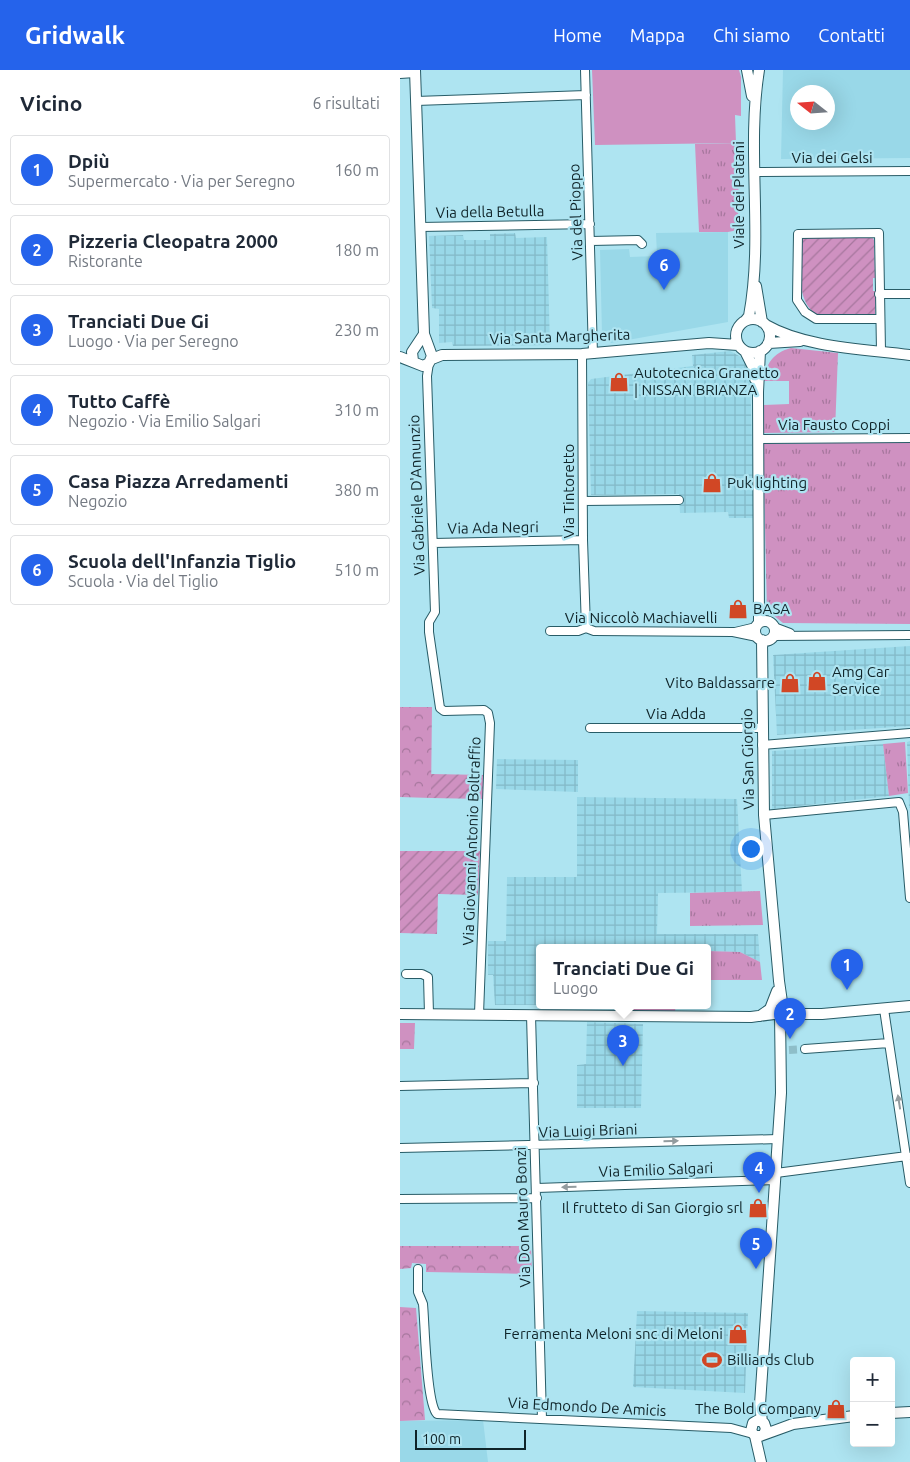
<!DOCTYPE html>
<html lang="it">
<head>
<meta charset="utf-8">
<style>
  :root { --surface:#fff; --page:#f6f6f7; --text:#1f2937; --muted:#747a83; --line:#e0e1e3; --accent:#2563eb }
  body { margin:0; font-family:Ubuntu,sans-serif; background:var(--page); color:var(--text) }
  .controls { position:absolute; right:15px; bottom:15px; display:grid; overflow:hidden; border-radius:5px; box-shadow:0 5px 20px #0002 }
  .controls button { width:45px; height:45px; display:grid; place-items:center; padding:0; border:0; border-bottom:1px solid var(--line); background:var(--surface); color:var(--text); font:25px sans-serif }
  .compass { position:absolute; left:390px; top:15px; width:45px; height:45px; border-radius:50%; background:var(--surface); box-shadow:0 5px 20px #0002; rotate:287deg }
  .scale { position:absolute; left:15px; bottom:12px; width:111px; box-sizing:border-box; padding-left:5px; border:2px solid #0f2429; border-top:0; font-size:14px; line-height:18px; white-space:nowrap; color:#0f2429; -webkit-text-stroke:4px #aee4f1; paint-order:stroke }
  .you { position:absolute; left:350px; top:778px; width:18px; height:18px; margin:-12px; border:4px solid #fff; border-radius:50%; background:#1a73e8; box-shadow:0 0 0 8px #1a73e833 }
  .badge { display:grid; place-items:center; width:32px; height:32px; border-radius:50%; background:var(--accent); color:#fff; font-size:16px; font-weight:700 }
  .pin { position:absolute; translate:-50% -41px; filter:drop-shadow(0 1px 2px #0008) }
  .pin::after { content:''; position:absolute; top:26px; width:18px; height:15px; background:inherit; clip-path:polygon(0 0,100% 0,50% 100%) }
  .popup { position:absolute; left:136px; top:874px; width:175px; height:65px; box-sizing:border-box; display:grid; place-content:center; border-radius:5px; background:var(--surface); filter:drop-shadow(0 1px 4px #0005); font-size:16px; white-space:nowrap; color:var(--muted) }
  .popup b { font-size:19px; color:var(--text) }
  .popup::after { content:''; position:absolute; left:50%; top:100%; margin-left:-10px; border:10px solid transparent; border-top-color:var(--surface) }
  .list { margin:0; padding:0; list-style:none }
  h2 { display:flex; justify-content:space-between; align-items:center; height:65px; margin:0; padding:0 20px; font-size:21px }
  h2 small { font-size:16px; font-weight:400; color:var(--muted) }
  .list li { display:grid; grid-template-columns:32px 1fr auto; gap:15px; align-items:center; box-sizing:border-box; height:70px; margin:0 10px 10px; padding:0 10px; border:1px solid var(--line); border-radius:5px }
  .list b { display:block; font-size:19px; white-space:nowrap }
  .list p { margin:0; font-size:16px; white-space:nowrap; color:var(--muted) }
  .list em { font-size:16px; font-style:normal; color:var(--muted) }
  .map { position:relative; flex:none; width:510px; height:1392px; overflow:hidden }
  header { display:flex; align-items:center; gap:30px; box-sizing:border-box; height:70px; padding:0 25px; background:var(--accent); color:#fff }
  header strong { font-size:24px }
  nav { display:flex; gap:28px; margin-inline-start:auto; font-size:18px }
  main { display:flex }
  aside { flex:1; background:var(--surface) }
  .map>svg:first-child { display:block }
  .built { fill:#99d8e8; fill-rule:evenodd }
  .industrial { fill:url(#industrial-grid) }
  .grass { fill:url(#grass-tufts) }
  .forest { fill:url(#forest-crowns) }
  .garden { fill:url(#garden-furrows) }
  .pitch { fill:#cf91c1 }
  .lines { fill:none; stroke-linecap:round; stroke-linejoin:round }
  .minor-tunnel { stroke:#8ebec9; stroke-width:8; stroke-dasharray:8 4; stroke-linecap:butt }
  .minor-casing { stroke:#285c67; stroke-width:10 }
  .tertiary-casing { stroke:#285c67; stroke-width:12 }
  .minor { stroke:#fff; stroke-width:8 }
  .tertiary { stroke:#fff; stroke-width:10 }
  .oneway { fill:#939c9f }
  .labels { text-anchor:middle; stroke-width:4.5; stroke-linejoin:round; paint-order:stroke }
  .street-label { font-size:15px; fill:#0f2429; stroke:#aee4f1 }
  .poi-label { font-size:15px; fill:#0f2429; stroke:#aee4f1; text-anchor:start }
</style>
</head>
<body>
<header>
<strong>Gridwalk</strong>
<nav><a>Home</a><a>Mappa</a><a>Chi siamo</a><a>Contatti</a></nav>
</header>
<main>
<aside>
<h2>Vicino<small>6 risultati</small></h2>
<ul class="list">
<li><span class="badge">1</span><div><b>Dpiù</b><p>Supermercato · Via per Seregno</p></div><em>160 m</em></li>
<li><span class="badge">2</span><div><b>Pizzeria Cleopatra 2000</b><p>Ristorante</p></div><em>180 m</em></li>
<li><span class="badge">3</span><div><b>Tranciati Due Gi</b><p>Luogo · Via per Seregno</p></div><em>230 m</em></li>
<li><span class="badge">4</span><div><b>Tutto Caffè</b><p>Negozio · Via Emilio Salgari</p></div><em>310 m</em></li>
<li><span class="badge">5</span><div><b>Casa Piazza Arredamenti</b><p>Negozio</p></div><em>380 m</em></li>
<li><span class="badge">6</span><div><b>Scuola dell'Infanzia Tiglio</b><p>Scuola · Via del Tiglio</p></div><em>510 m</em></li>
</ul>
</aside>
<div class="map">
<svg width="510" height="1392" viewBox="0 0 510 1392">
  <defs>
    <pattern id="industrial-grid" width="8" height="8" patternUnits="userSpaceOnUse" patternTransform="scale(1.25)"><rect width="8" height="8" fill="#99d8e8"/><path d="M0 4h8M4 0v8" fill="none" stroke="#83b9c7"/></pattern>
    <pattern id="grass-tufts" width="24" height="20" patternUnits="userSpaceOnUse" patternTransform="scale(1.25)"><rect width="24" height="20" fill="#cf91c1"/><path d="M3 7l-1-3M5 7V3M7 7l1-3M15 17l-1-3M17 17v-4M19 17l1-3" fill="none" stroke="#a6769d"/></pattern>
    <pattern id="forest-crowns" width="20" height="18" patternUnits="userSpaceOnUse" patternTransform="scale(1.25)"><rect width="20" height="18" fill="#cf91c1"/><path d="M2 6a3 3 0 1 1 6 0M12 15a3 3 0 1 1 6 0" fill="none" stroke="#a6769d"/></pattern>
    <pattern id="garden-furrows" width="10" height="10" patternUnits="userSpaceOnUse" patternTransform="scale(1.25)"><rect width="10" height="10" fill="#cf91c1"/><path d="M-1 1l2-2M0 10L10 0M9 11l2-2" fill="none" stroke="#a6769d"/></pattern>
  </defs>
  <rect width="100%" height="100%" fill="#aee4f1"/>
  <path class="built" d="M383,0h127v88l-129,1zM398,22h30v30h-30z
    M328,162v90l-117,21 -9,-9 -2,-84 29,-1 1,8 27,-1 -1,-23z
    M83,1350l5,42h-88v-41z"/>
  <path class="industrial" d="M115,163l1,5 31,-1 3,108 -97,1 -1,-4 -13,1v-34l-7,-1 -3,-72 34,-1 1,5h26v-6z
    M330,281l11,6 9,14 4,147h-25l-1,-6 -48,1 -1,-19 -88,1 -3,-112 3,-4 102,-13 -1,-11z
    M510,576v80l-133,9 -4,-80z
    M510,671v67h-1l-2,-66z
    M483,674l6,52 -117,13v-58z
    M97,689l81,1v32l-82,-3z
    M177,727l160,2 5,93 -84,1 -1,41h101l2,28 -20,-10 -33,-1v-4h-168v58h83h-127l-2,-30h-5v-34h18l1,-64h70z
    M187,952l56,2 -2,84h-64v-43l9,-1z
    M237,1241l111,2 -3,80 -112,-6z"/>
  <path class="grass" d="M339,73l-1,87 -10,2h-29l-4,-88z
    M391,278l47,5 -3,79 -71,1v-28l25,-1v-23h-25c2,-18 9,-28 27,-33z
    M510,372v182l-127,-1 -16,-13 -4,-166z
    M505,672l3,51 -19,3 -6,-52z
    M360,821l3,34 -73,1v-33z
    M307,881l33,1 20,10 2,18h-55z
    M222,935h54l-1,6 -53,-1z"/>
  <path class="forest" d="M0,637h32l-1,91 -31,-1z
    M0,953h15l-1,26h-14z
    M0,1176h131l1,28 -106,-2v-8l-14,-1 -1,5 -11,1z
    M0,1237l16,1 9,112 -25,1z"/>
  <path class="garden" d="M404,166h67l3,4 1,38h-2v13h3l-1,23h-59c-22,-14 -14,-52 -14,-75z
    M31,704l54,1 -2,24 -52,-1z
    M0,781h80l-2,44 -40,-1 -1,40 -37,-1z"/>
  <path class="pitch" d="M192,0h147l2,7v39l-6,-1 1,28 -141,2z"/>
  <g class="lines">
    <path class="minor-tunnel" d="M389,980l16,-1"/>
    <defs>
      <path id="minor" d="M185,0l8,284
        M0,4l15,-1
        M16,31l170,-6
        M354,102l156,-1
        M20,157l170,-3
        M191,171l47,-1 4,4
        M479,224h31
        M479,249h-63l-11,-7 -8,-12 1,-66 81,-1 2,118
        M182,284l1,186 3,88
        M29,293l-2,13 8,236 -6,10v10l11,76 4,3 40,-1 4,3 2,10 -11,291
        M358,369l152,-1
        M183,431l96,-1
        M33,473l150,-3
        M374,557l16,6
        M150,561h28l8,-3 8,3 139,1 24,5
        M335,562l21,-5
        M373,566l137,-1
        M190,658h172
        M362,675l148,-12
        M364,745l135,-13 4,10 7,86
        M6,904h16l6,3 1,37
        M484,939l26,174
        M131,945l11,404
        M405,979l84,-6
        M0,1016l134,-3
        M0,1078l378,-9
        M376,1103l131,-17
        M137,1118l238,-8
        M0,1129l137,-1
        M18,1199v23l5,12c2,20 3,99 14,110l294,14 22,6"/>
      <path id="tertiary" d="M347,0l5,26
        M356,216l6,36
        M336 266a17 17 0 1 1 34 0a17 17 0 1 1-34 0Z
        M345,251l4,-5c15,-80 -3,-165 10,-246
        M366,255c40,23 99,24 144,30
        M369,273l31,-2
        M345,281l9,18 1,10
        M0,287l23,9 6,-3 3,-7 -8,-22 -9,-264
        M32,289l10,-4 140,-1 127,-11 29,2
        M13,291l-1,-9 12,-18
        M355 561a10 10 0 1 1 20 0a10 10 0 1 1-20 0Z
        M359,553l-1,-231 2,-41
        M0,944l351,3 31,-4 1,-4 -4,-28 -15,-166 -2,-175
        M381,944h41l88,-8
        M360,946l10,-7 7,-18
        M491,1343l19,-1
        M362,1352l-2,-18 21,-311 -1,-79
        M364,1364l2,-5 -2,-6 -6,-3 -5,3 -2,8 4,5h5l33,-12 61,-8
        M355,1366l6,26"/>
    </defs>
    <use href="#minor" class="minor-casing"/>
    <use href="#tertiary" class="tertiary-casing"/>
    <use href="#minor" class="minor"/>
    <use href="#tertiary" class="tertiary"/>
  </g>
  <defs><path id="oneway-solid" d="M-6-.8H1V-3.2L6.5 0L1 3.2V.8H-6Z" transform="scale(1.25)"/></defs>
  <g class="oneway">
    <use href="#oneway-solid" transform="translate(499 1032) rotate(-99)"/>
    <use href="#oneway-solid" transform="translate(271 1071) rotate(-2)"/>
    <use href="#oneway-solid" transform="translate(169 1117) rotate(178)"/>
  </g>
  <defs>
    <symbol id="shop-bare" viewBox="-9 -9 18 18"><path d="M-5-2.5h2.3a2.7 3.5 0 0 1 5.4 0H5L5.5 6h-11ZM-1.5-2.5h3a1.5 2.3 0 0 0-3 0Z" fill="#d14725" stroke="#aee4f1" stroke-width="2.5" paint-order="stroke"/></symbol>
    <symbol id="stadium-bare" viewBox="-9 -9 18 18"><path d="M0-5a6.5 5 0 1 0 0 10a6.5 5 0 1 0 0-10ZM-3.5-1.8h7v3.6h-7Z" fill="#d14725" stroke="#aee4f1" stroke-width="2.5" paint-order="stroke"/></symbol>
  </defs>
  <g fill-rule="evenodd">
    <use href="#shop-bare" x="205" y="298" width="28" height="28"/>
    <use href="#shop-bare" x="298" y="399" width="28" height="28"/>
    <use href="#shop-bare" x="324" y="525" width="28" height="28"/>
    <use href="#shop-bare" x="403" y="597" width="28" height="28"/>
    <use href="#shop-bare" x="376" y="599" width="28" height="28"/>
    <use href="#shop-bare" x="344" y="1124" width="28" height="28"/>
    <use href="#shop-bare" x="324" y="1250" width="28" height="28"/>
    <use href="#stadium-bare" x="298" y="1276" width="28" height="28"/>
    <use href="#shop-bare" x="422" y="1325" width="28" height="28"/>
  </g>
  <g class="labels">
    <g class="street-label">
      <text x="432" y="93">Via dei Gelsi</text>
      <text transform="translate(339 125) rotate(-90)" y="5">Viale dei Platani</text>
      <text transform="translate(90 142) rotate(-1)" y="5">Via della Betulla</text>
      <text transform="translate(176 142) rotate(-92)" y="5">Via del Pioppo</text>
      <text transform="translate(160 267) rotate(-2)" y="5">Via Santa Margherita</text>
      <text x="434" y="360">Via Fausto Coppi</text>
      <text transform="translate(169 421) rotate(-90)" y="5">Via Tintoretto</text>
      <text transform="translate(17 425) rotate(-92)" y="5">Via Gabriele D'Annunzio</text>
      <text transform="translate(93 458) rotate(-1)" y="5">Via Ada Negri</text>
      <text x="241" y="553">Via Niccolò Machiavelli</text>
      <text x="276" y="649">Via Adda</text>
      <text transform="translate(348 689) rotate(-91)" y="5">Via San Giorgio</text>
      <text transform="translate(72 771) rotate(-88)" y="5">Via Giovanni Antonio Boltraffio</text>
      <text transform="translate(188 1061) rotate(-2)" y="5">Via Luigi Briani</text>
      <text transform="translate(256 1100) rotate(-2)" y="5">Via Emilio Salgari</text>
      <text transform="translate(123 1147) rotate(-92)" y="5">Via Don Mauro Bonzi</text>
      <text transform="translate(187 1337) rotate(3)" y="5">Via Edmondo De Amicis</text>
    </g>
    <g class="poi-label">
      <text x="234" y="308">Autotecnica Granetto<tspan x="234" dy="17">| NISSAN BRIANZA</tspan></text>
      <text x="327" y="418">Puk lighting</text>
      <text x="353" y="544">BASA</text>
      <text x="432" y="607">Amg Car<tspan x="432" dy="17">Service</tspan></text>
      <text x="375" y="618" text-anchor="end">Vito Baldassarre</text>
      <text x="343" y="1143" text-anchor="end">Il frutteto di San Giorgio srl</text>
      <text x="323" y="1269" text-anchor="end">Ferramenta Meloni snc di Meloni</text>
      <text x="327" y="1295">Billiards Club</text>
      <text x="421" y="1344" text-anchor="end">The Bold Company</text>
    </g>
  </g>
</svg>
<div class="controls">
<button>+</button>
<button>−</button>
</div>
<svg class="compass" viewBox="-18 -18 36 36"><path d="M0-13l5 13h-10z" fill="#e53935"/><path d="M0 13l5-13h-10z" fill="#747a83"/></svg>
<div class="scale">100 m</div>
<div class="you"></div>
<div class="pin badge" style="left:447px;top:920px">1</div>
<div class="pin badge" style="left:390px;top:969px">2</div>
<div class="pin badge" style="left:223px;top:996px">3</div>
<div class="popup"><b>Tranciati Due Gi</b>Luogo</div>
<div class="pin badge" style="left:359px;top:1123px">4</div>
<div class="pin badge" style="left:356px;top:1199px">5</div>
<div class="pin badge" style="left:264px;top:220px">6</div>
</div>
</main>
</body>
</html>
